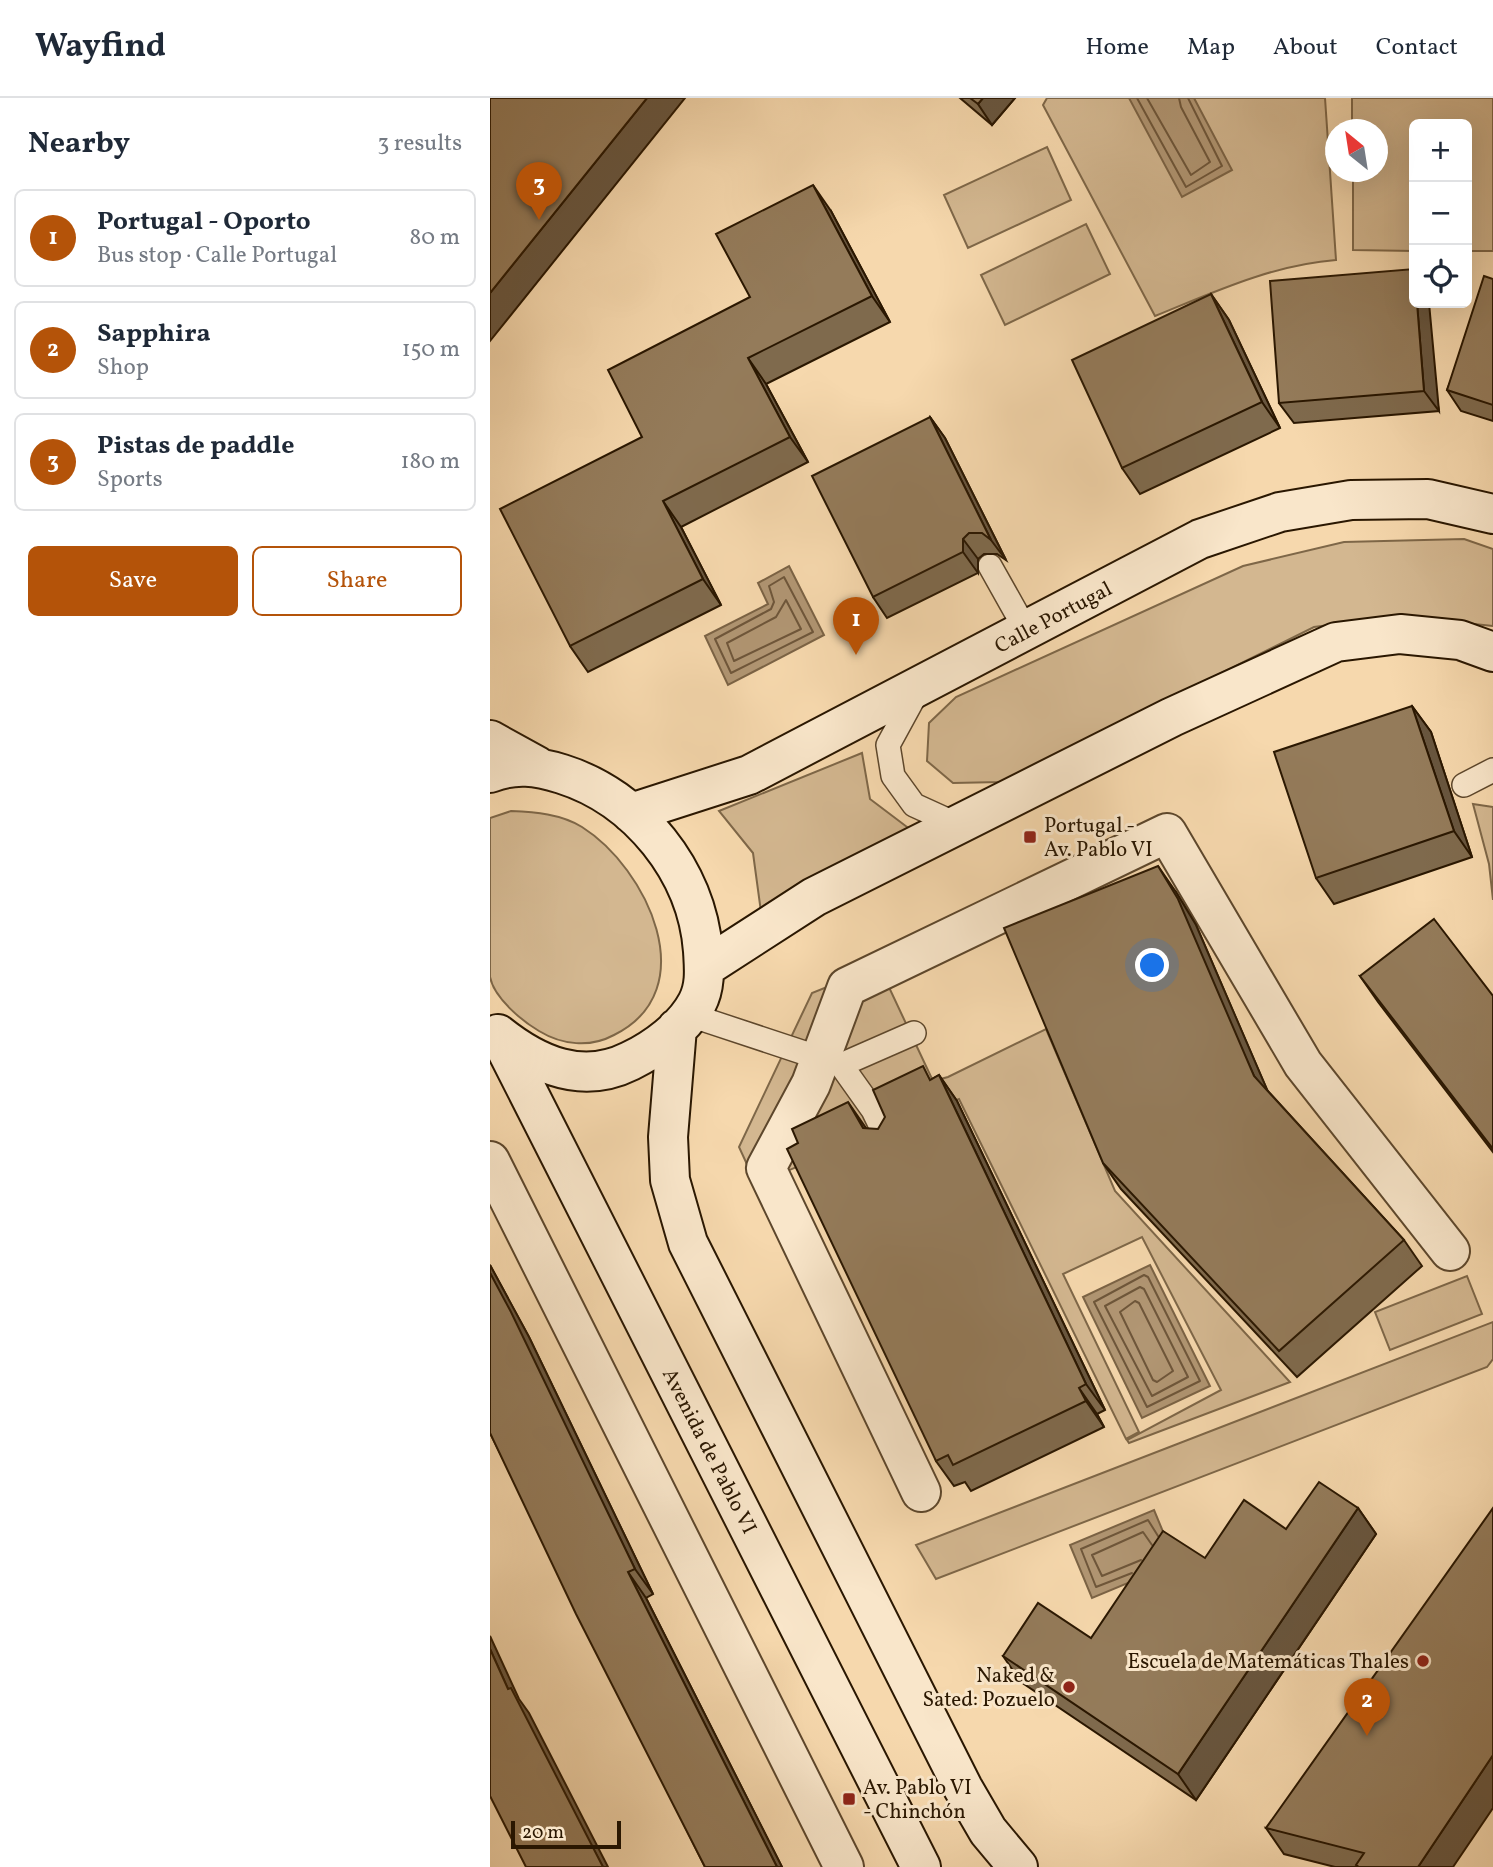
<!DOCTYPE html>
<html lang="en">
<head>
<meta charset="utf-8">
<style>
  :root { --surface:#fff; --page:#f6f6f7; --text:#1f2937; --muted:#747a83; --line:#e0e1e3; --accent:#b45309 }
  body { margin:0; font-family:Vollkorn,serif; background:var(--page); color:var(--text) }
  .controls { position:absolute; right:21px; top:21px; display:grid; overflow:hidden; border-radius:10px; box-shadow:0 7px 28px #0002 }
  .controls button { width:63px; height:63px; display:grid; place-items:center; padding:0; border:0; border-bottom:2px solid var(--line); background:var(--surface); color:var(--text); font:35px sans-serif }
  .compass { position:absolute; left:835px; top:21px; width:63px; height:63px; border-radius:50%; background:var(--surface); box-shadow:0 7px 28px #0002; rotate:330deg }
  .scale { position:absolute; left:21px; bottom:18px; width:110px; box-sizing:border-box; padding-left:7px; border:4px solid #2a1701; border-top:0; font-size:19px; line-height:24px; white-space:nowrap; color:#2a1701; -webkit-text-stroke:5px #f9e6ca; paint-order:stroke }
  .you { position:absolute; left:663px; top:868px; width:24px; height:24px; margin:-18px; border:5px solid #fff; border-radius:50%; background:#1a73e8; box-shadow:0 0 0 10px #1a73e833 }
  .badge { display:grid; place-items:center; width:46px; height:46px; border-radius:50%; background:var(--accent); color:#fff; font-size:23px; font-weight:700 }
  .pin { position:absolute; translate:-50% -58px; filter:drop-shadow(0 2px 4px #0008) }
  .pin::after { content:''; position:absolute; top:37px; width:24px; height:21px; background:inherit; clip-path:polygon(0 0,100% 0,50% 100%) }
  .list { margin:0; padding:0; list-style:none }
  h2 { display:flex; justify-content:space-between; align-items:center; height:91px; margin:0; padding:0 28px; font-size:30px }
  h2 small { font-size:23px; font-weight:400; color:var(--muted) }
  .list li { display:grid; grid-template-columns:46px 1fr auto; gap:21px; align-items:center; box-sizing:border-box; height:98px; margin:0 14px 14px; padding:0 14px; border:2px solid var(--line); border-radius:10px }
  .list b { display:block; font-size:26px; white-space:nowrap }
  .list p { margin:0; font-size:23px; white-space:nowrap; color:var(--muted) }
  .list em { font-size:23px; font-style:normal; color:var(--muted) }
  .actions { display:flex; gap:14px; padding:21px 28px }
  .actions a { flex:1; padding:16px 0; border:2px solid var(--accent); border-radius:10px; text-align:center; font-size:24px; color:var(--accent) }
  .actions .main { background:var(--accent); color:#fff }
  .icon { flex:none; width:38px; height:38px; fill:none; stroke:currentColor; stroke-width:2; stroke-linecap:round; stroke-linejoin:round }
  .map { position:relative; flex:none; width:1003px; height:1769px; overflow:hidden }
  header { display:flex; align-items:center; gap:42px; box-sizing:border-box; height:98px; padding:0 35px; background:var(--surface); border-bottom:2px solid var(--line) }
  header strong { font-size:33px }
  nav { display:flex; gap:38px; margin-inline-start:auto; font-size:24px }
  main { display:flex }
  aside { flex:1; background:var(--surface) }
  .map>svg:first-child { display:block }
  .green { fill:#d3b790; stroke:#7e6748; stroke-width:2 }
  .water { fill:#b19673; stroke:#7b6345; stroke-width:2 }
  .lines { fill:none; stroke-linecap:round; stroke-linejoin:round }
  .shore { stroke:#6e563a; stroke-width:2 }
  .lane-casing { stroke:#5d472c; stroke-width:26 }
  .street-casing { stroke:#5d472c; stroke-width:42 }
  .secondary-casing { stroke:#2a1701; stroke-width:42 }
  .lane { stroke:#f9e6ca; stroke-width:23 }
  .street { stroke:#f9e6ca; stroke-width:38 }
  .secondary { stroke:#f9e6ca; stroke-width:38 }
  .wall { fill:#7f6a4d; stroke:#2a1701; stroke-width:2 }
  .shaded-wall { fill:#68563f; stroke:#2a1701; stroke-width:2 }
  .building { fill:#947b5a; stroke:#2a1701; stroke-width:2 }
  .poi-dot { fill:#8f2418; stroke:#f9e6ca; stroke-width:2.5 }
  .labels { text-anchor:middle; stroke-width:6; stroke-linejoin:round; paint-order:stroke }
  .street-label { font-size:21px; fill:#2a1701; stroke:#f9e6ca }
  .poi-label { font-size:21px; fill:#2a1701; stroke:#f9e6ca; text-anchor:start }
</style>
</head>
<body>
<header>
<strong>Wayfind</strong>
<nav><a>Home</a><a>Map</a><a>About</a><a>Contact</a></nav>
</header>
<main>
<aside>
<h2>Nearby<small>3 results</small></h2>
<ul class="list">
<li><span class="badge">1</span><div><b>Portugal - Oporto</b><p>Bus stop · Calle Portugal</p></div><em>80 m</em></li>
<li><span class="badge">2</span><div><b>Sapphira</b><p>Shop</p></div><em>150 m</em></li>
<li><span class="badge">3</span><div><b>Pistas de paddle</b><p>Sports</p></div><em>180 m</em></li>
</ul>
<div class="actions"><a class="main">Save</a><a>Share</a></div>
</aside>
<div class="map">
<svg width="1003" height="1769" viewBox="0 0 1003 1769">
  <rect width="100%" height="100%" fill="#f6d8ad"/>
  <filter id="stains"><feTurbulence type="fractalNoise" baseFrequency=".00286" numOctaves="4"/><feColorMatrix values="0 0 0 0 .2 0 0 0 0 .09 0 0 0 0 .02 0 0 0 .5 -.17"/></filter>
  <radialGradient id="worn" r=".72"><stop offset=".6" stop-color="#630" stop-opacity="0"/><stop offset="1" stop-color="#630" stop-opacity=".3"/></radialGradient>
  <path class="green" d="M557,0h278l11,162c-64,5 -122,32 -181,56l-112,-211z
    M862,0h141v153h-26v-127h-53v127l-61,-1v-78h25v-42l-26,-1z
    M557,49l24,53 -103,48 -24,-53z
    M596,126l24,50 -105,51 -24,-50z
    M974,441l29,10v77l-94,-10 -85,11 -313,155 -48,1 -26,-22 2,-38 27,-26 287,-131 101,-24z
    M372,655l8,46 45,34 -154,79 -8,-59 -34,-42z
    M983,706l20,3v93l-4,-36z
    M21,713c24,1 50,3 71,16 65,41 123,163 32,208 -24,13 -52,10 -75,-4 -17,-10 -45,-33 -49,-54 0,-15 0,-33 0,-48 0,-37 0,-74 0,-111z
    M389,868l54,115 15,-4 98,-48 69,162 175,191 -161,61 -2,-3 94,-50 -79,-153 -79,37 76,158 -13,7 -167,-340 -203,85 -17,-37 73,-154z
    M977,1178l15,38 -92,36 -15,-38z
    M1003,1224v37l-6,8 -551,212 -20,-34z"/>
  <path class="water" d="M639,0h65l38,72 -50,27z
    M299,468l35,69 -96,50 -23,-49 63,-32 -10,-21z
    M660,1167l60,121 -68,32 -59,-121z
    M664,1412l22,53 -84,35 -22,-53z"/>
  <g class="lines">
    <path class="shore" d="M647,0l49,89 36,-21 -34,-68
      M657,0l44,77 19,-13 -29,-55 -2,-9
      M294,479l29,55 -82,41 -16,-34 56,-30 3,-7 -5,-16z
      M296,502l15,29 -67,32 -7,-18 49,-26z
      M654,1177l4,2 52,104 -53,26 -53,-105z
      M650,1189l4,2 44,88 -36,19 -47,-90z
      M645,1203l4,2 34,68 -16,11 -4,-2 -33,-68z
      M651,1462l-39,16 -10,-21 51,-23 9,13
      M642,1475l-36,14 -15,-38 67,-29 10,16"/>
    <defs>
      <path id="lane" d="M500,468l37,66
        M428,592l-30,55 5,31 21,29 44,20
        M974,687l29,-15
        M200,917l151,50 73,-32
        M351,967l32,45 16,33"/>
      <path id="street" d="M0,1063l354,706
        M431,1394l-155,-324 45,-84 36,-97 320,-154 136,231 147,187"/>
      <path id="secondary" d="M0,642l47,26
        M0,675c26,-10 46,-7 72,1 76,24 135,97 141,177 1,17 3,35 -6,52 -13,25 -42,46 -67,58 -48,24 -93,4 -132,-27
        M141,715l118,-38 451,-236 80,-27 71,-12 77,-1 65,15
        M214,870l110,-71 358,-180 164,-75 64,-8 60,6 33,12
        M187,930l-9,109 2,43 18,63 275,545 25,43 30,36
        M9,937l422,832"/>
    </defs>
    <use href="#lane" class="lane-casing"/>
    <use href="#street" class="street-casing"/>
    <use href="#secondary" class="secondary-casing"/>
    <use href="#lane" class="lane"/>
    <use href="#street" class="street"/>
    <use href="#secondary" class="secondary"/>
  </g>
  <path class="wall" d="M470,0h55l-23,27z
    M341,113l59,111 -124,62 42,78 -127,65 40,78 -133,67 -18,-26 72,-209z
    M924,171l25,142 -145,12 -15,-20z
    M1003,181v142l-32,-10 -14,-21z
    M721,196l18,26 51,108 -140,66 -18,-26z
    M440,319l15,21 61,122 -9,-6h-13l-6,5v14l-91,45 -14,-21z
    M922,608l19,26 41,125 -138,47 -18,-26z
    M686,794l20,33 71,165 137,150 18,26 -125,111 -176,-188 -18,-26z
    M870,878l133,20v156l-115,-150z
    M449,977l18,26 148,309 -8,4 7,13 -133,64 -6,-9 -11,4 -18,-25 -70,-332h12l54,-50z
    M0,1167l39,72 124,257 -7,4 136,269h-77l-215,-434z
    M868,1410l18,26 -180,266 -175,-118 -18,-26 88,-18 114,-80 81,-29z
    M776,1730l187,39h-118l-51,-13z"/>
  <path class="shaded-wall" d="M157,0h38l-195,243v-48z
    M493,0h32l-23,27 -14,-21z
    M323,87l18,26 59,111 -18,-26z
    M721,196l18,26 51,108 -18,-26z
    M927,205h12l10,108 -15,-20z
    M258,260l18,26 42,78 -18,-25z
    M440,319l15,21 61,122 -15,-20z
    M173,403l18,26 40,78 -18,-26z
    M473,441l15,20v14l-15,-21z
    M922,608l19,26 41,125 -18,-26z
    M668,768l18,26 20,33 76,176 -18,-25z
    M449,977l18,26 148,309 -19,-26z
    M358,1004l18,26 15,26 -18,-26z
    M0,1167l39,72 124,257 -18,-25 -145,-296z
    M589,1290l18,26 7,13 -18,-26z
    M868,1410l18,26 -180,266 -18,-26z
    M138,1474l18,26 136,269h-5z
    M0,1538l29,63 10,14 79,154h-5l-95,-178 -18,-40z
    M1003,1657v53l-40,59h-35z"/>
  <path class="building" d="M0,0h157l-157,195z
    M480,0h13l-5,6z
    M323,87l59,111 -124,62 42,79 -127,64 40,78 -133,67 -70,-137 142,-72 -34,-67 142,-73 -34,-63z
    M924,171v34h3l7,88 -145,12 -9,-122z
    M994,178l9,3v126l-46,-15z
    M721,196l51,108 -140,66 -50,-108z
    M440,319l61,123 -9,-7h-13l-6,6v13l-90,45 -61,-121z
    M922,608l42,125 -138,47 -42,-126z
    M668,768l20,33 76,177 150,164 -125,111 -176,-188 -99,-235z
    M944,821l59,77v153l-133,-173z
    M433,968l7,14 9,-5 147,309 -7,4 7,13 -133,64 -5,-10 -12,6 -149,-312 11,-6 -6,-14 56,-27 15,26 15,1 7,-12 -12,-27z
    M0,1175l21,39 124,257 -7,3 149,295h-72l-129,-253 -86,-181z
    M829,1384l39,26 -180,266 -175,-118 35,-53 53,35 72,-107 42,27 39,-58 42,29z
    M1003,1410v247l-75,112h-59l-3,-2 8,-12 -98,-25z
    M0,1551l18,40 3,-1 92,179h-77l-36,-71z"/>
  <g class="poi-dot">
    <rect x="533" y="732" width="14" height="14" rx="3.5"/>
    <circle cx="933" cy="1563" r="7"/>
    <circle cx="579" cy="1589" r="7"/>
    <rect x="352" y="1694" width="14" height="14" rx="3.5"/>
  </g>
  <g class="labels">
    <g class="street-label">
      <text transform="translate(563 519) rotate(-28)" y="7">Calle Portugal</text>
      <text transform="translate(220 1353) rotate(63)" y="7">Avenida de Pablo VI</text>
    </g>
    <g class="poi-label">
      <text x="554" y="734">Portugal -<tspan x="554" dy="24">Av. Pablo VI</tspan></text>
      <text x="919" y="1570" text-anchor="end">Escuela de Matemáticas Thales</text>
      <text x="565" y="1584" text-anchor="end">Naked &amp;<tspan x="565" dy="24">Sated: Pozuelo</tspan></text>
      <text x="373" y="1696">Av. Pablo VI<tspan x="373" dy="24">- Chinchón</tspan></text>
    </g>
  </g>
  <rect width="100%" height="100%" filter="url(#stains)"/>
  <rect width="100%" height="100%" fill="url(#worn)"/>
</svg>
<div class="controls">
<button>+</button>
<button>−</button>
<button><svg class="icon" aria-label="locate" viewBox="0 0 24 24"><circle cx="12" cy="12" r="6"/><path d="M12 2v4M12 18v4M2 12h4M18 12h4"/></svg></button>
</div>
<svg class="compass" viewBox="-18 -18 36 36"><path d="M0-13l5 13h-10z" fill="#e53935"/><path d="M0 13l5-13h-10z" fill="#747a83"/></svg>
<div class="scale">20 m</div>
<div class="you"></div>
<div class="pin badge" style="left:366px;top:557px">1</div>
<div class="pin badge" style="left:877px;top:1638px">2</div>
<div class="pin badge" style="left:49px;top:122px">3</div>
</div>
</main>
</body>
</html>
